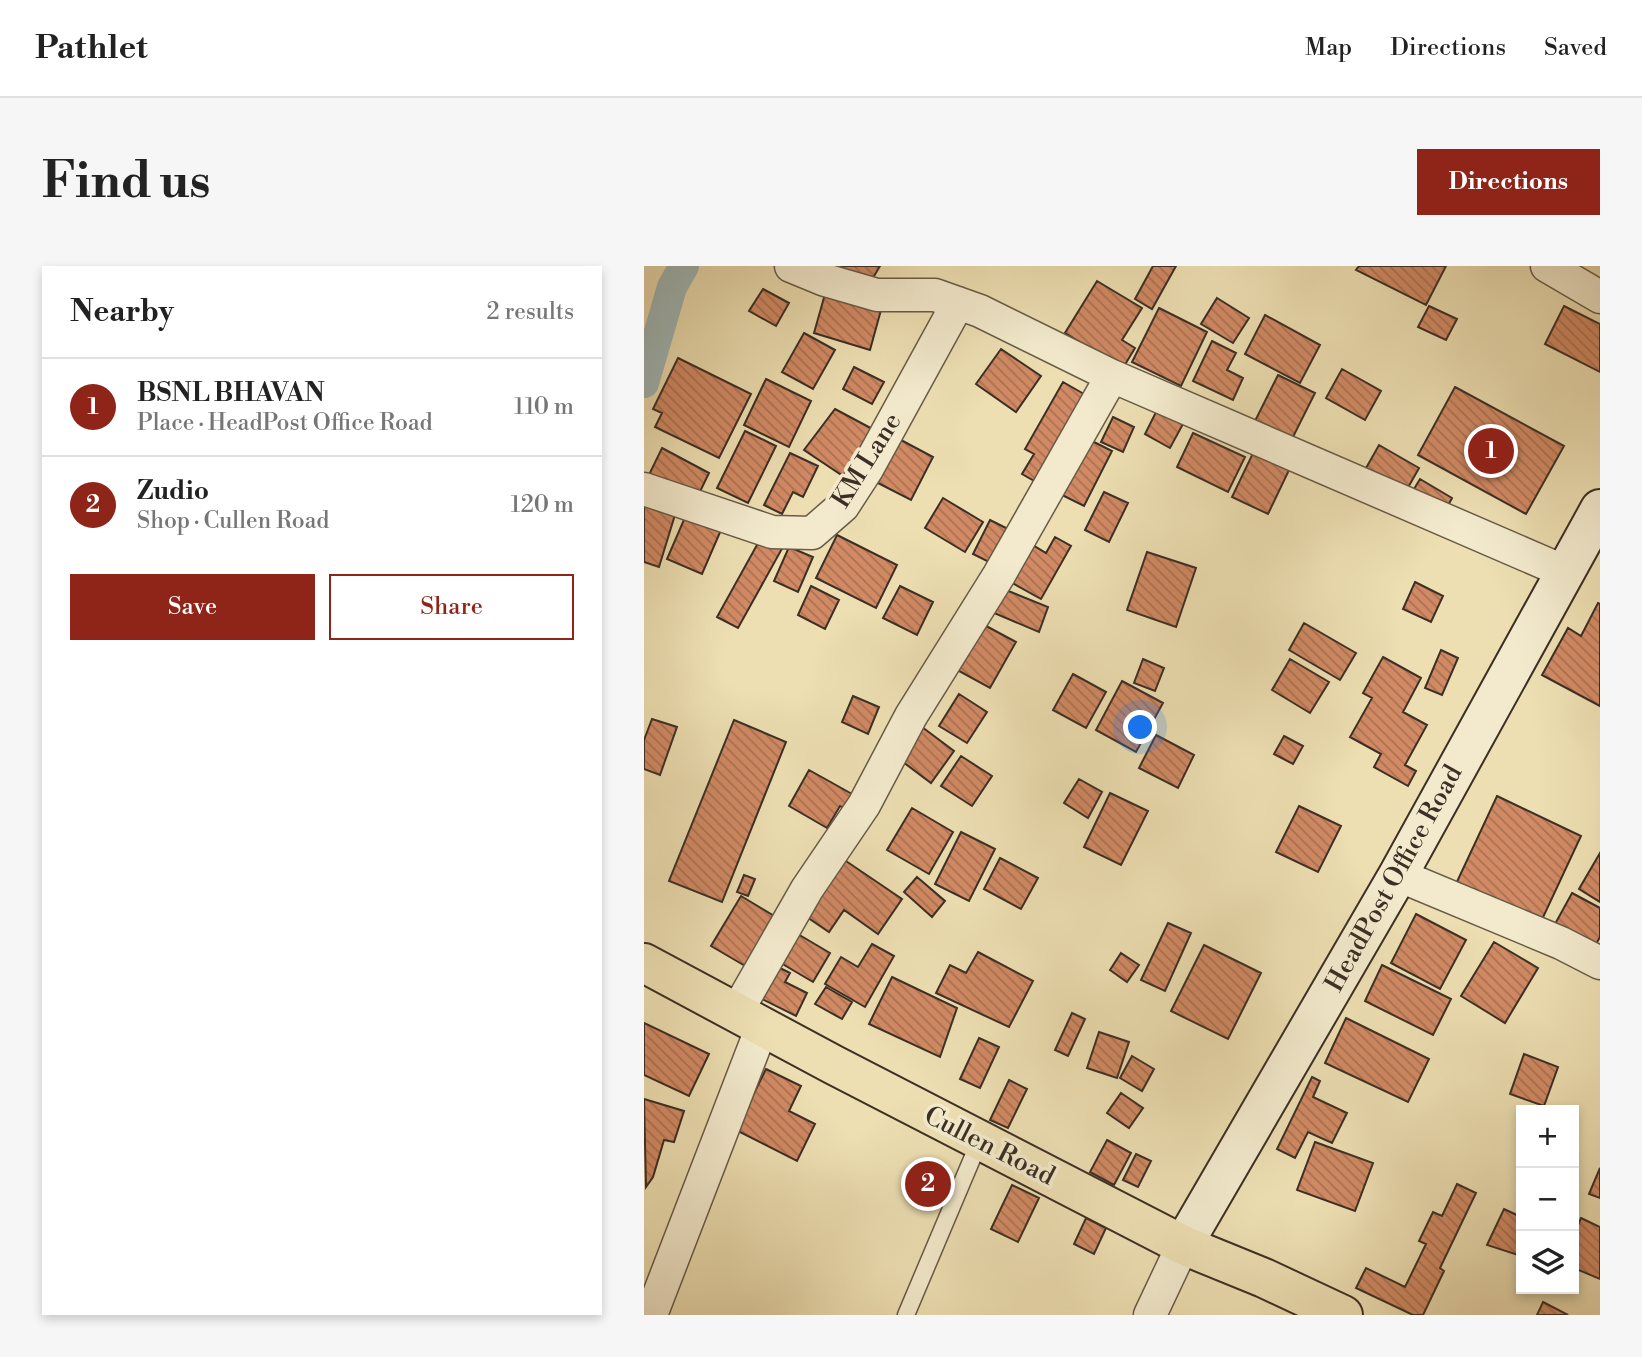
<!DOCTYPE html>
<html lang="en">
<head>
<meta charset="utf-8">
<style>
  :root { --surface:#fff; --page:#f6f6f6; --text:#222; --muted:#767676; --line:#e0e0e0; --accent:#8f2418 }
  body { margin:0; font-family:"Libre Bodoni",serif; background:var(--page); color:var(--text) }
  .controls { position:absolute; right:21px; bottom:21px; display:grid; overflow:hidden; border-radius:0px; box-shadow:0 4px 10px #0003 }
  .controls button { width:63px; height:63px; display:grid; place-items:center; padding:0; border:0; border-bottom:2px solid var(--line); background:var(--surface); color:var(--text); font:35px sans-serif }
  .you { position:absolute; left:497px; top:462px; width:24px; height:24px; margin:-18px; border:5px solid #fff; border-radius:50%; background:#1a73e8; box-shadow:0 0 0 10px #1a73e833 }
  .badge { display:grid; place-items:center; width:46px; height:46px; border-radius:50%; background:var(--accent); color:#fff; font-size:23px; font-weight:700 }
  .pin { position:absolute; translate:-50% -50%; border:4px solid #fff; box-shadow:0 2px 7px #0006 }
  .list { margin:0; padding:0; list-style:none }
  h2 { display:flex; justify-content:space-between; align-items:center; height:91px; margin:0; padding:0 28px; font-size:30px }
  h2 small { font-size:23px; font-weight:400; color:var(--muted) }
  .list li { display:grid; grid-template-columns:46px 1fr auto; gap:21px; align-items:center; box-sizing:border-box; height:98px; padding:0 28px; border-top:2px solid var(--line) }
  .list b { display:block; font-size:26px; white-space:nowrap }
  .list p { margin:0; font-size:23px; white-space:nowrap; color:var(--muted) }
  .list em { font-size:23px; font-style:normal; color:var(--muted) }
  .actions { display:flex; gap:14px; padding:21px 28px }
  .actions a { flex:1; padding:16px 0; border:2px solid var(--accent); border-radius:0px; text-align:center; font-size:24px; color:var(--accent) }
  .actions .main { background:var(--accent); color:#fff }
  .icon { flex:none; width:38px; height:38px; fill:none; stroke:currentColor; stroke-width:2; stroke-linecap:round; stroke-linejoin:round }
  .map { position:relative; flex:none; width:956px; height:1049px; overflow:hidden; border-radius:0px }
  header { display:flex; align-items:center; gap:42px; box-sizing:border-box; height:98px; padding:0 35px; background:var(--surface); border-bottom:2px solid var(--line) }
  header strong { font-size:33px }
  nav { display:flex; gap:38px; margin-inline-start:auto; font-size:24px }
  .intro { display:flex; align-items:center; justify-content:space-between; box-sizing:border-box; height:168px; padding:0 42px }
  h1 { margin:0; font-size:49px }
  .button { padding:18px 32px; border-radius:0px; background:var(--accent); color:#fff; font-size:24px; font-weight:700 }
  main { display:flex; gap:42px; padding:0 42px }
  aside { flex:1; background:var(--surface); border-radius:0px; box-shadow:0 4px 10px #0003 }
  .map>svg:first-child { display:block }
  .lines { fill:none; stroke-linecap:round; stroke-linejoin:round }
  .canal { stroke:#a0b9b9; stroke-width:30 }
  .building { fill:url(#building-back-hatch); stroke:#3c2f25; stroke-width:2 }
  .service-casing { stroke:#685b48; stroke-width:19 }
  .minor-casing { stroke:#685b48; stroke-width:35 }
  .secondary-casing { stroke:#3c2f25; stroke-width:42 }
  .primary-casing { stroke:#3c2f25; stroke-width:42 }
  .service { stroke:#f3eacd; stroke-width:16 }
  .minor { stroke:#f3eacd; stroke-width:32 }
  .secondary { stroke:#f3eacd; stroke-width:38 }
  .primary { stroke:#eddfb2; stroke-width:38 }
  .labels { text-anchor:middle; stroke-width:7; stroke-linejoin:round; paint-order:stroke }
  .street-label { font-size:26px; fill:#3c2f25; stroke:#f3eacd }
</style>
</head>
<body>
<header>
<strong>Pathlet</strong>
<nav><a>Map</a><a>Directions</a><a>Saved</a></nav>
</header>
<div class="intro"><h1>Find us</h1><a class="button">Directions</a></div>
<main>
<aside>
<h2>Nearby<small>2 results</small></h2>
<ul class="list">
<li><span class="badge">1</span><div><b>BSNL BHAVAN</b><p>Place · HeadPost Office Road</p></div><em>110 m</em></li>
<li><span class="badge">2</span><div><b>Zudio</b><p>Shop · Cullen Road</p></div><em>120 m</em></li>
</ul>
<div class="actions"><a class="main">Save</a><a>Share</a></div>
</aside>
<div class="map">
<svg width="956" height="1049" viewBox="0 0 956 1049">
  <defs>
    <pattern id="building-back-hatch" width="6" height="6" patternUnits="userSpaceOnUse" patternTransform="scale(1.75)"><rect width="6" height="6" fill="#d18a64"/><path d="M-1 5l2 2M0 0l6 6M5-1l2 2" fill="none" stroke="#ab7152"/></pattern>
  </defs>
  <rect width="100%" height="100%" fill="#eddfb2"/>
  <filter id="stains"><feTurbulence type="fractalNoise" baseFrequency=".00286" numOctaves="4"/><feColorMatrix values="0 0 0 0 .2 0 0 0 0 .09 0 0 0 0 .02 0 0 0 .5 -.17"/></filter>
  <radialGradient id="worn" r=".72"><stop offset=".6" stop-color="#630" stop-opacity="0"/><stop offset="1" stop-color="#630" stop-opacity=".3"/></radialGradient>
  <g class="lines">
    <path class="canal" d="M0,117l28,-96 12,-21"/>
  </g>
  <path class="building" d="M185,0h51l-13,22z
    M509,0h23l-24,43 -17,-10z
    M715,0h87l-20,39 -70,-35z
    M453,15l45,27 -20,32 13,8 -12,20 -58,-35z
    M119,23l26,14 -13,23 -27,-15z
    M181,28l56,16 -11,40 -56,-17z
    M573,32l32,20 -16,25 -32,-19z
    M785,40l28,13 -11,21 -28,-13z
    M920,40l36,18v48l-55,-28z
    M515,42l48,24 -26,54 -49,-24z
    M621,49l55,30 -20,38 -55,-29z
    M160,67l31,17 -22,39 -31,-17z
    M568,75l24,12 -9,17 16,8 -10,22 -40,-19z
    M357,83l40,27 -25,36 -40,-28z
    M34,92l73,36 -32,64 -64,-31 7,-14 -9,-4z
    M210,101l30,15 -12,22 -29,-15z
    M698,103l39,22 -16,29 -39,-22z
    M634,109l37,18 -24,48 -37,-18z
    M122,113l45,22 -22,46 -45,-22z
    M419,116l21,12 -19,33 -22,59 -21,-12 12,-20 -9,-5z
    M811,121l109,59 -38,68 -108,-59z
    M191,143l43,23 -29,48 -45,-30z
    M513,144l26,14 -13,24 -25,-14z
    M469,151l21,10 -11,25 -22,-10z
    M101,165l31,15 -28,57 -31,-15z
    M549,167l52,24 -17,35 -51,-25z
    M442,172l26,13 -28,55 -26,-13z
    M255,173l34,18 -22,43 -35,-18z
    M735,179l40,23 -14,25 -40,-23z
    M18,182l47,25 -14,29 -49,-21z
    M610,185l36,17 -22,46 -36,-17z
    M146,187l28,13 -15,31 -10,-5 -11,22 -18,-9z
    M776,213l32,19 -8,15 -33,-19z
    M460,226l24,11 -19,39 -24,-12z
    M299,232l40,24 -18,30 -40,-24z
    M0,237l34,2 -19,62 -15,-5z
    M42,249l35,15 -19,44 -35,-15z
    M346,254l24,12 -17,34 -24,-12z
    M119,268l21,11 -46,83 -21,-11z
    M193,269l60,30 -21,43 -60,-30z
    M411,271l16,9 -30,53 -36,-20 21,-38 20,12z
    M145,281l24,10 -15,35 -24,-11z
    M503,286l49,16 -20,59 -49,-17z
    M771,316l28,14 -12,26 -28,-13z
    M167,320l28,14 -14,29 -27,-14z
    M256,320l33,16 -16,33 -34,-17z
    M352,320l52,21 -9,25 -52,-22z
    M954,337l2,1v102l-58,-31 26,-47 13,8z
    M331,354l41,22 -26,46 -40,-22z
    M660,357l52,30 -16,27 -51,-30z
    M797,384l17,8 -16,37 -17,-7z
    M739,391l38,21 -18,34 24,13 -22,40 11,6 -8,15 -34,-19 7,-13 -31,-17 22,-39 -9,-5z
    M499,393l21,9 -9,23 -21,-8z
    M646,393l39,23 -19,31 -38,-23z
    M429,408l33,18 -20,36 -33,-18z
    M478,415l41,22 -27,49 -40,-22z
    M315,428l28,18 -20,31 -28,-17z
    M209,430l26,11 -11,27 -26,-12z
    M8,453l25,8 -17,48 -16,-6v-29z
    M90,454l52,22 -64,160 -53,-21z
    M278,461l32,24 -23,32 -32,-24z
    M512,469l38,20 -16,33 -39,-20z
    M640,470l19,10 -10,18 -19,-10z
    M317,490l31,20 -20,30 -31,-20z
    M165,504l52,29 -9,14 -12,-7 -13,22 -38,-22z
    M435,513l23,13 -14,26 -24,-15z
    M466,527l38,18 -27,54 -37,-18z
    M853,530l84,40 -42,90 -84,-40z
    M655,540l42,20 -23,46 -42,-20z
    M268,542l41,24 -24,42 -42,-24z
    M317,566l34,17 -26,52 -34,-17z
    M956,587v49l-21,-13z
    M196,591l62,42 -24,35 -34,-24 -15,22 -28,-19z
    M356,592l38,20 -17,31 -37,-20z
    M100,609l11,4 -7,17 -11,-4z
    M273,611l28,24 -13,16 -28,-25z
    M928,627l28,15v29l-5,9 -40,-22z
    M97,630l40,24 -29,50 -41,-24z
    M772,648l50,26 -26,49 -49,-26z
    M524,657l23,10 -26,58 -24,-11z
    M147,664l39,23 -17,29 -39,-23z
    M850,676l44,26 -33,55 -44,-27z
    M228,678l22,12 -29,51 -40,-23 16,-27 17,10z
    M560,679l57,28 -33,66 -57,-28z
    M334,686l55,29 -24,46 -73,-34 14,-28 16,8z
    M477,687l18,12 -12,17 -17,-12z
    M130,699l16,8 -5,9 22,11 -11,23 -38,-19z
    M738,699l69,34 -18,36 -68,-34z
    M248,711l65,31 -17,49 -71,-33z
    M182,721l26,15 -10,17 -27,-15z
    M428,747l13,6 -17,37 -13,-6z
    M702,752l83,41 -21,43 -83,-39z
    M0,757l65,31 -20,42 -45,-21z
    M455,766l30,10 -12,36 -30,-10z
    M335,772l20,9 -19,41 -20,-9z
    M880,788l34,13 -14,39 -34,-12z
    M488,790l22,13 -12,22 -22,-13z
    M122,803l35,17 -12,25 26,13 -18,37 -61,-31z
    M668,811l8,4 -7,16 34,16 -15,30 -24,-11 -13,26 -18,-9z
    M365,814l18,9 -19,39 -18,-8z
    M477,827l22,15 -14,20 -22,-15z
    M0,833l40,12 -10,31 -10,-2 -11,37 -7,10z
    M463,874l24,13 -17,32 -24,-13z
    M671,876l58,21 -18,48 -58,-21z
    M492,888l15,7 -13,26 -15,-7z
    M956,902v30l-11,-4z
    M813,918l19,9 -36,75 4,3 -21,44h-10l-57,-27 10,-20 39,19 21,-43 -7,-3 14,-29 9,4z
    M368,919l27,13 -21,44 -27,-13z
    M860,943l17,8v39l-34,-11z
    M442,952l20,10 -12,26 -20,-10z
    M937,952l19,9v52l-26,-11v-34z
    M899,1036l25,13h-31z"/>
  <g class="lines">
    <defs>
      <path id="service" d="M262,1049l74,-175"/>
      <path id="minor" d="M147,0l34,14 52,15h58l45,16 132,65 451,195
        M903,0l53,31
        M0,223l128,43 40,1 31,-27 24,-37 91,-166
        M754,609l163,68 39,20
        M92,747l71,-124 57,-84 47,-89 88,-141 113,-199
        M7,1049l111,-288
        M506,1049l33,-70"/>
      <path id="secondary" d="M539,979l215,-370 202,-366"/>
      <path id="primary" d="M0,697l190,102 349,180 81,33 79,37"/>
    </defs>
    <use href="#service" class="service-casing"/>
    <use href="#minor" class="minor-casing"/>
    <use href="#secondary" class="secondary-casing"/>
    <use href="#primary" class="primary-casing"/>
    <use href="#service" class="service"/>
    <use href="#minor" class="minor"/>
    <use href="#secondary" class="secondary"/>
    <use href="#primary" class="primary"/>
  </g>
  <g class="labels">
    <g class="street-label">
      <text transform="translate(222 194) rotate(-58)" y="9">KM Lane</text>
      <text transform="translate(749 612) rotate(-61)" y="9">HeadPost Office Road</text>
      <text transform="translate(346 879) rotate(27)" y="9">Cullen Road</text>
    </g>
  </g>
  <rect width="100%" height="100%" filter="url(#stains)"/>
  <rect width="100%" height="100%" fill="url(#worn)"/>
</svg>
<div class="controls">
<button>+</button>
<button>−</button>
<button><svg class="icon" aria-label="layers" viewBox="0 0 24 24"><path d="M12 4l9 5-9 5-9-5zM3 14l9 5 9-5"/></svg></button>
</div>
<div class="you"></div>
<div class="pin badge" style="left:847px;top:185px">1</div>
<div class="pin badge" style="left:284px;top:918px">2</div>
</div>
</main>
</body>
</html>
